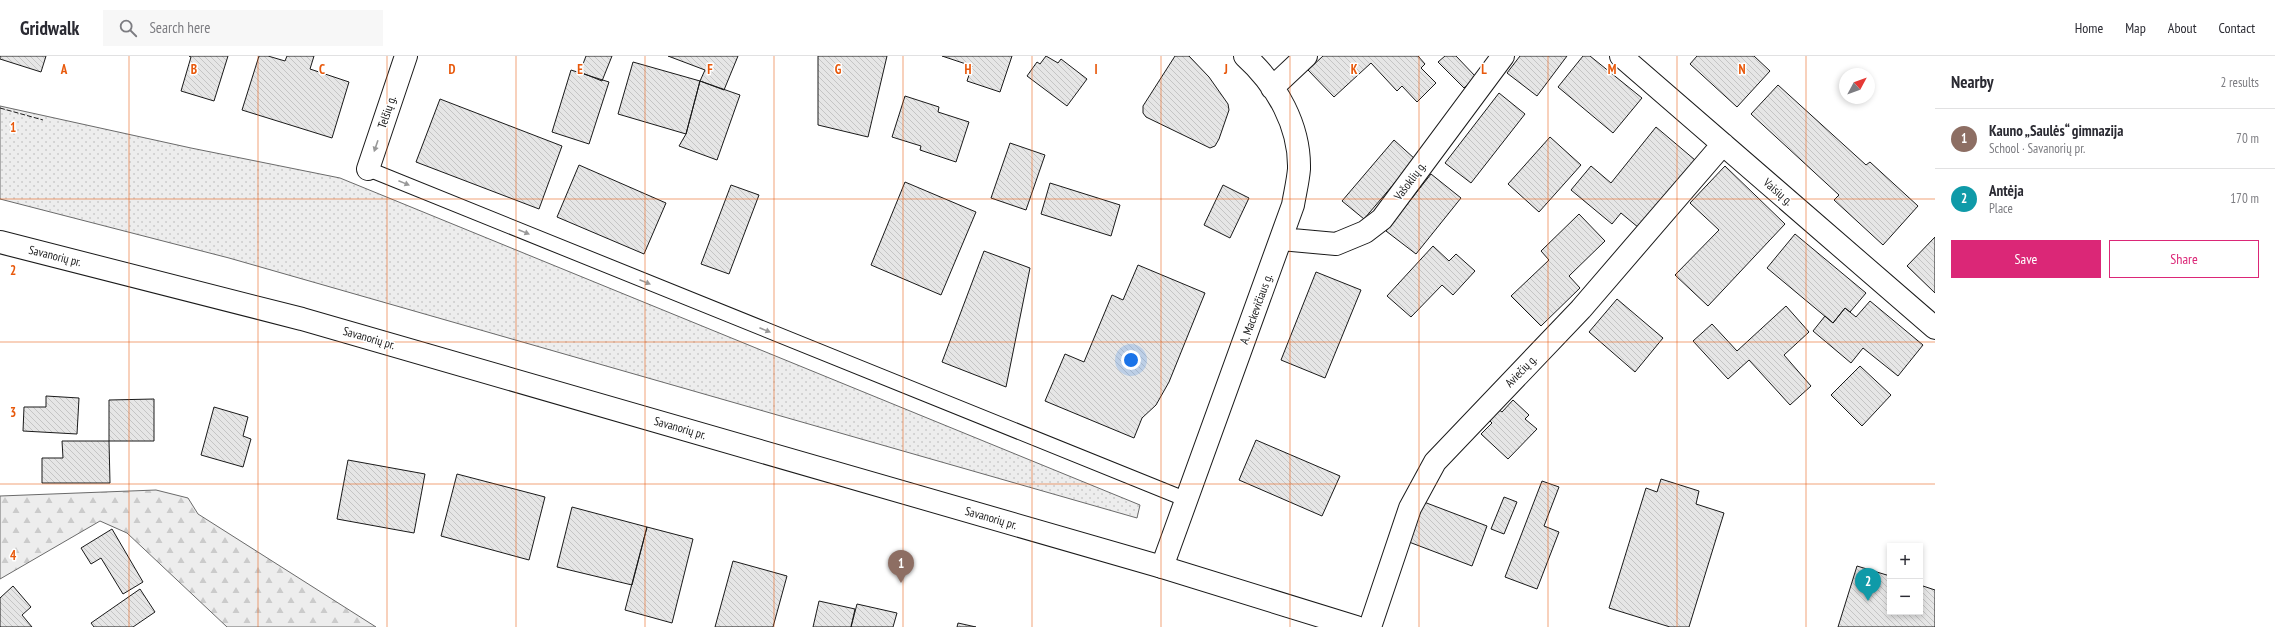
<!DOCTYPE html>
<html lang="en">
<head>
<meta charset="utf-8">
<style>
  :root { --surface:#fff; --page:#f7f7f7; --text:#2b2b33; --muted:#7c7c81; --line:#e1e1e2; --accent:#db2777 }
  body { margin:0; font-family:"PT Sans Narrow",sans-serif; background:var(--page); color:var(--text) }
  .controls { position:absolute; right:12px; bottom:12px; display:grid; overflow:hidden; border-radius:0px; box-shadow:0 2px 6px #0003 }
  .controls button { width:36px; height:36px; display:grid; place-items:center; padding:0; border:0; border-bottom:1px solid var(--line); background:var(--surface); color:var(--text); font:20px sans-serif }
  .compass { position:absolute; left:1839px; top:12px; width:36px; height:36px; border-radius:50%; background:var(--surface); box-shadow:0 2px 6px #0003; rotate:49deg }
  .you { position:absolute; left:1131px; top:304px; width:14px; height:14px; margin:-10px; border:3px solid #fff; border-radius:50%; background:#1a73e8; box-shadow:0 0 0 6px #1a73e833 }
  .badge { display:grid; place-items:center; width:26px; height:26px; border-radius:50%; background:var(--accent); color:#fff; font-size:13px; font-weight:700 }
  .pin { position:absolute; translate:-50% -33px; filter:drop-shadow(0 1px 2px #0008) }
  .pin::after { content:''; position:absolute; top:21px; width:14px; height:12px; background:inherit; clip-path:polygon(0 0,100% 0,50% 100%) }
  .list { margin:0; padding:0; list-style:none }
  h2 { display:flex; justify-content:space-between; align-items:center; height:52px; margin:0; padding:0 16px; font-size:17px }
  h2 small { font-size:13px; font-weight:400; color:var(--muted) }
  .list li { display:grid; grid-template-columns:26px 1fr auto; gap:12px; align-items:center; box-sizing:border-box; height:60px; padding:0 16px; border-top:1px solid var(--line) }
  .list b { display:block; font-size:15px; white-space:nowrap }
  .list p { margin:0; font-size:13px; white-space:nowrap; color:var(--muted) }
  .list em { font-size:13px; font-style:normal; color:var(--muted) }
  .actions { display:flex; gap:8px; padding:12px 16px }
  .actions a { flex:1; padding:9px 0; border:1px solid var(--accent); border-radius:0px; text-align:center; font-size:14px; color:var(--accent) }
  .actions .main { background:var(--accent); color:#fff }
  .icon { flex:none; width:22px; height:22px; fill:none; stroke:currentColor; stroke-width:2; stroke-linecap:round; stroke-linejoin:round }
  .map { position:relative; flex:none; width:1935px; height:571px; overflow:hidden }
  header { display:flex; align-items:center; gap:24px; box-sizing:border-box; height:56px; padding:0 20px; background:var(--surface); border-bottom:1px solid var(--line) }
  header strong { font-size:19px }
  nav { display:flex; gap:22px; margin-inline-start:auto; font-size:14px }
  .search { width:280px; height:36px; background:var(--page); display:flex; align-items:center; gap:10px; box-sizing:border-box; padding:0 14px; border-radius:0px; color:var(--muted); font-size:15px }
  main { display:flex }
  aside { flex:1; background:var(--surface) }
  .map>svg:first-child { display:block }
  .grass { fill:url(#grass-dots); stroke:#6a6a6a }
  .forest { fill:url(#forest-firs); stroke:#6a6a6a }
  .building { fill:url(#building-back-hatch); stroke:#1a1a1a }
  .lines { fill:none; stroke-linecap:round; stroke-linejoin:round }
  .lane-casing { stroke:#1a1a1a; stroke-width:16 }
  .street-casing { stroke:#1a1a1a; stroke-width:24 }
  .secondary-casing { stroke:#1a1a1a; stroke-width:24 }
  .lane { stroke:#fff; stroke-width:14 }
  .street { stroke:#fff; stroke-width:22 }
  .secondary { stroke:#fff; stroke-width:22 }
  .fence { stroke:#1a1a1a; stroke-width:1; stroke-dasharray:5 2; stroke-linecap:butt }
  .oneway { fill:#989898 }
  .grid { fill:none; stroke:#e8590c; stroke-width:1; stroke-opacity:0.55 }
  .labels { text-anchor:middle; stroke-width:3; stroke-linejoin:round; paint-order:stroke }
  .street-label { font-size:12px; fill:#1a1a1a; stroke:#fff }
  .grid-label { font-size:13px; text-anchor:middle; font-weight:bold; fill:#e8590c; stroke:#fff; stroke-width:3; stroke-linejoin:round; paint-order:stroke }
</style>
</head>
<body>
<header>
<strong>Gridwalk</strong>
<div class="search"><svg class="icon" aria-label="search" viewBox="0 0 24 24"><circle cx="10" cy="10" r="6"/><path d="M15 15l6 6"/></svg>Search here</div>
<nav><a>Home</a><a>Map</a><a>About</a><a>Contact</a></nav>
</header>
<main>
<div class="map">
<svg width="1935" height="571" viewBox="0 0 1935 571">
  <defs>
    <pattern id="grass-dots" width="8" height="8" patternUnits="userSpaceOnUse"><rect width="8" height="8" fill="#ededed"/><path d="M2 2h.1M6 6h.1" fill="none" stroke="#cbcbcb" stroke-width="1.8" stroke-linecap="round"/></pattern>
    <pattern id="forest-firs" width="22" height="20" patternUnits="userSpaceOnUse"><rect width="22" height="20" fill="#ededed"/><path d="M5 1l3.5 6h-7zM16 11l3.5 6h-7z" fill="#cbcbcb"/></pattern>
    <pattern id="building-back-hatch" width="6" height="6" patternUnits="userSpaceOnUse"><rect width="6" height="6" fill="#e6e6e6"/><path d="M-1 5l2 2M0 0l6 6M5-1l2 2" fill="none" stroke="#c5c5c5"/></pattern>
  </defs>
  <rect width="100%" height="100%" fill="#fff"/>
  <path class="grass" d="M0,50l191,42 149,30 800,327 -3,13 -908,-260 -229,-59z"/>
  <path class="forest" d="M156,434l32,8 10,16 178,113h-149l-100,-94 -27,-12 -100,58v-83z"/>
  <path class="building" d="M0,0h46l-5,16 -41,-13z
    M189,0h39l-14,45 -33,-10 10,-34z
    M259,0h9l17,5 2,-5h27l-4,13 39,13 -17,56 -90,-28z
    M586,0h26l-10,25 -22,-9z
    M668,0h70l-14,34 -24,-9 5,-11z
    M818,0h69l-19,81 -50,-12z
    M942,0h70l-12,36 -33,-11 5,-15z
    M1046,0l12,7 3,-4 26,20 -20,27 -40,-30 10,-14 3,2z
    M1175,0h14l20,21 19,27 1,6 -10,29 -4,7 -5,2 -64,-31 -3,-4v-7z
    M1323,0h95l7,8 -4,4 15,15 -19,19 -15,-16 -5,5 -26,-28 -37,34 -26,-27z
    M1445,0h11l20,21 -12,11 -26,-26z
    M1520,0h47l-30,40 -30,-23z
    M1583,0h7l52,42 -29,35 -55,-46z
    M1697,0h57l16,15 -33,36 -47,-43z
    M633,6l67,19 -14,53 -68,-20z
    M571,14l38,12 -20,62 -37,-12z
    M700,25l40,14 -23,65 -38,-14 7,-12z
    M1778,29l88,80 4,-3 48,44 -35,39 -49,-45 5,-5 -88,-81z
    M1499,37l26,21 -54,69 -26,-20z
    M905,40l34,11 -1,5 31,10 -13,40 -36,-12 1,-4 -29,-9z
    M440,43l122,47 -23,63 -123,-47z
    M1656,71l39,33 -56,68 -18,-15 -9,11 -41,-34 20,-24 20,17z
    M1550,81l31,28 -42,47 -31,-28z
    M1394,84l21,19 -51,60 -22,-18z
    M1010,87l35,12 -19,55 -35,-12z
    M579,109l87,38 -22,51 -87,-37z
    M1725,110l60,58 -77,82 -33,-31 44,-45 -29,-27z
    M1431,118l30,24 -45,56 -30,-23z
    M905,126l71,30 -35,83 -70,-30z
    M1050,127l70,22 -9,31 -70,-22z
    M731,129l28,10 -30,79 -28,-10z
    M1223,129l26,13 -19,40 -26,-13z
    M1579,158l26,27 -36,35 11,12 -39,38 -30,-30 38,-36 -8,-9z
    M1795,178l71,59 -16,19 -5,-4 -12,15 -66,-55z
    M1935,181v56l-28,-27z
    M1433,190l16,15 7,-7 19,17 -22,24 -11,-10 -31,32 -24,-21z
    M984,195l46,17 -24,119 -64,-25z
    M1138,209l67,28 -36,89 -13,23 -14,13 -8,20 -89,-37 20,-47 19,8 28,-67 11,5z
    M1316,216l45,18 -36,88 -44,-18z
    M1617,243l46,39 -28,34 -46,-40z
    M1870,245l53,44 -25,31 -35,-28 -12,15 -38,-32 12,-15 8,7 12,-15 11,9z
    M1786,250l23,26 -25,23 27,31 -21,19 -41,-45 -21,19 -35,-38 19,-17 25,27z
    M1860,310l31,29 -29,31 -31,-31z
    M46,340l33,2 -2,36 -54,-3 1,-24h22z
    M154,343v42h-45v-41z
    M1513,344l16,15 -4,4 12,10 -29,30 -27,-25 11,-11 -4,-4 10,-10 4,3z
    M214,351l34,10 -5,19 8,3 -8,28 -42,-12z
    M1256,384l84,36 -18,40 -83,-36z
    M62,385h47l1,42h-68v-25h21z
    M348,404l77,14 -11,59 -77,-14z
    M457,418l88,23 -16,63 -88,-24z
    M1661,423l38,12 -3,13 28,9 -35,114h-19l-61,-19 37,-120 11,4z
    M1542,425l17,6 -15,39 15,6 -22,57 -32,-12z
    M1504,441l13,5 -13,32 -13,-5z
    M1424,446l63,24 -15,40 -63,-24z
    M572,451l75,20 -15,58 -75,-18z
    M647,471l46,12 -21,84 -47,-13z
    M112,473l31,53 -20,12 -22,-36 -10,6 -10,-16z
    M733,505l54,15 -14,51h-58z
    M1857,510l33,10v36h30v-27l15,5v37h-97z
    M13,530l18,21 -9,8 10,12h-32v-29z
    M140,533l15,23 -22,15h-39l-3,-4z
    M819,545l36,8 -4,18h-38z
    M857,548l40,9 -4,14h-42z
    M958,567l18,4h-19z"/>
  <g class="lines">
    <defs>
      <path id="lane" d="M368,113l817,330"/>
      <path id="street" d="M1621,0l314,272
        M1272,32l34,-32
        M368,113l38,-113
        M1281,183l55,5 29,-12 17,-13 121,-163
        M1162,511l131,-362c2,-12 5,-24 6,-36 1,-43 -22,-84 -54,-113
        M1370,571l40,-119 25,-46 146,-153 142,-165"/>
      <path id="secondary" d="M0,186l302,77 860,248 194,60"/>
    </defs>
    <use href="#lane" class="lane-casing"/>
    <use href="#street" class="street-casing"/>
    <use href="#secondary" class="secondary-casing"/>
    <use href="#lane" class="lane"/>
    <use href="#street" class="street"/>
    <use href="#secondary" class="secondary"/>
    <path class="fence" d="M0,52l43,12"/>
  </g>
  <defs><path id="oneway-solid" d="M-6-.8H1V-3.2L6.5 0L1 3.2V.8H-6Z"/></defs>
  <g class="oneway">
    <use href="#oneway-solid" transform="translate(376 90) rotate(109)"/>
    <use href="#oneway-solid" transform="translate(404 127) rotate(22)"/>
    <use href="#oneway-solid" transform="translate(524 176) rotate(22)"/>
    <use href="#oneway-solid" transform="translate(645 226) rotate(22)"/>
    <use href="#oneway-solid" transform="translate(765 274) rotate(22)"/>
  </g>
  <path class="grid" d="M129,0v571M258,0v571M387,0v571M516,0v571M645,0v571M774,0v571M903,0v571M1032,0v571M1161,0v571M1290,0v571M1419,0v571M1548,0v571M1677,0v571M1806,0v571M0,143h1935M0,286h1935M0,428h1935"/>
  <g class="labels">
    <g class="street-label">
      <text transform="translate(387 56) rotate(-71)" y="4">Telšių g.</text>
      <text transform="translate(1410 125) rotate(-53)" y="4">Vašoklių g.</text>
      <text transform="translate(1778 136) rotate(41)" y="4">Vaisių g.</text>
      <text transform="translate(55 200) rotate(14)" y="4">Savanorių pr.</text>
      <text transform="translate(1256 253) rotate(-70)" y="4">A. Mackevičiaus g.</text>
      <text transform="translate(369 282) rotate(16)" y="4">Savanorių pr.</text>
      <text transform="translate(1521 315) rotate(-46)" y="4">Aviečių g.</text>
      <text transform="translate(680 372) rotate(16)" y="4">Savanorių pr.</text>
      <text transform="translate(991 462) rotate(16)" y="4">Savanorių pr.</text>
    </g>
  </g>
  <g class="grid-label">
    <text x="64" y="18">A</text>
    <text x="194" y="18">B</text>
    <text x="322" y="18">C</text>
    <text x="452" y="18">D</text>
    <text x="580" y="18">E</text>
    <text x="710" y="18">F</text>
    <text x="838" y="18">G</text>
    <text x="968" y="18">H</text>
    <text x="1096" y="18">I</text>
    <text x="1226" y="18">J</text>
    <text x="1354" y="18">K</text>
    <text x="1484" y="18">L</text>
    <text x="1612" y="18">M</text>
    <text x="1742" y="18">N</text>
    <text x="13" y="76">1</text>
    <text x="13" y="219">2</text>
    <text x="13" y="361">3</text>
    <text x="13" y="504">4</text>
  </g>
</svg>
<div class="controls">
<button>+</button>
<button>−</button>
</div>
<svg class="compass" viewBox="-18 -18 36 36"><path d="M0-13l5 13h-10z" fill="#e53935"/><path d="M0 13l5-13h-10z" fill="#7c7c81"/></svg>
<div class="you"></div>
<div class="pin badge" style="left:901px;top:527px;background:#8d6e63">1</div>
<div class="pin badge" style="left:1868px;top:545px;background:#0f9aa8">2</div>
</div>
<aside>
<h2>Nearby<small>2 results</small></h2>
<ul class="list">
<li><span class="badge" style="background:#8d6e63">1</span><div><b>Kauno „Saulės“ gimnazija</b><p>School · Savanorių pr.</p></div><em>70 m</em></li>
<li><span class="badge" style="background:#0f9aa8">2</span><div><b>Antėja</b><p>Place</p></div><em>170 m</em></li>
</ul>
<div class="actions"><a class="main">Save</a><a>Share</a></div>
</aside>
</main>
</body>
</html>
